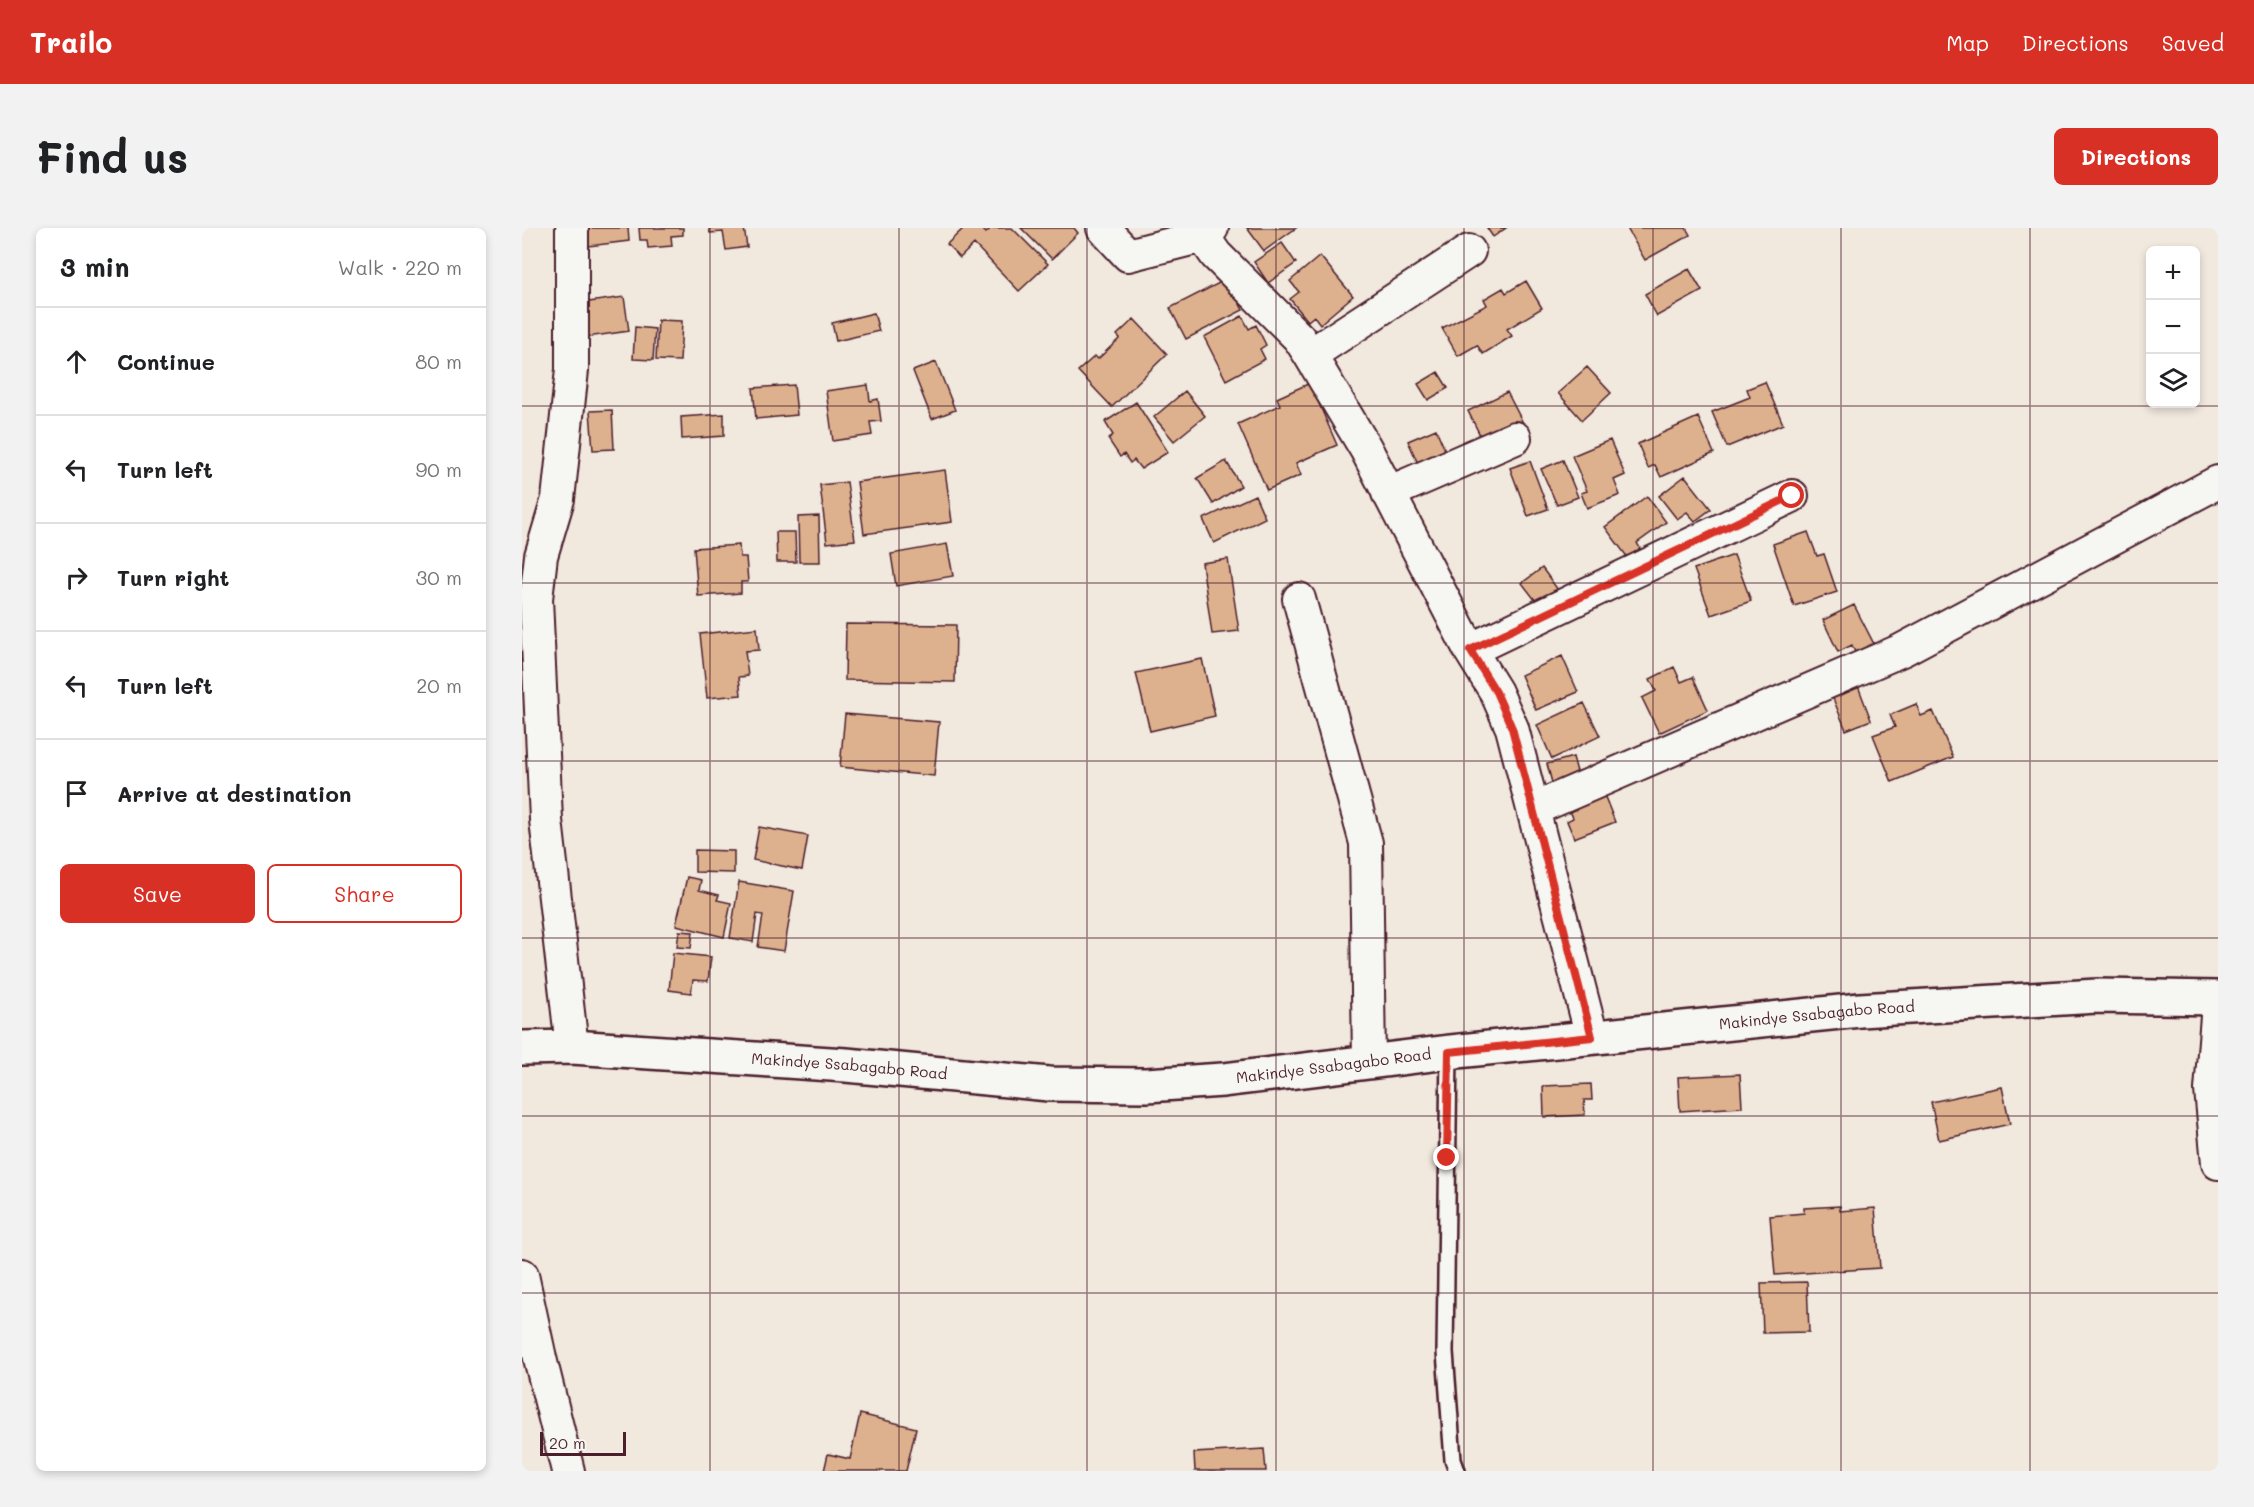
<!DOCTYPE html>
<html lang="en">
<head>
<meta charset="utf-8">
<style>
  :root { --surface:#fff; --page:#f2f2f2; --text:#202124; --muted:#757577; --line:#e0e0e0; --accent:#d93025 }
  body { margin:0; font-family:Mali,sans-serif; background:var(--page); color:var(--text) }
  .controls { position:absolute; right:18px; top:18px; display:grid; overflow:hidden; border-radius:9px; box-shadow:0 3px 9px #0003 }
  .controls button { width:54px; height:54px; display:grid; place-items:center; padding:0; border:0; border-bottom:2px solid var(--line); background:var(--surface); color:var(--text); font:30px sans-serif }
  .scale { position:absolute; left:18px; bottom:15px; width:86px; box-sizing:border-box; padding-left:6px; border:3px solid #4a1f2b; border-top:0; font-size:16px; line-height:21px; white-space:nowrap; color:#4a1f2b; -webkit-text-stroke:4px #f6f6f2; paint-order:stroke }
  .stop { position:absolute; width:18px; height:18px; margin:-14px; border:4px solid #d93025; border-radius:50%; background:#fff }
  .stop.end { background:#d93025; border-color:#fff; box-shadow:0 2px 6px #0008 }
  .list { margin:0; padding:0; list-style:none }
  h2 { display:flex; justify-content:space-between; align-items:center; height:78px; margin:0; padding:0 24px; font-size:26px }
  h2 small { font-size:20px; font-weight:400; color:var(--muted) }
  .list li { display:grid; grid-template-columns:39px 1fr auto; gap:18px; align-items:center; box-sizing:border-box; height:108px; padding:0 24px; border-top:2px solid var(--line) }
  .list b { display:block; font-size:22px; white-space:nowrap }
  .list em { font-size:20px; font-style:normal; color:var(--muted) }
  .actions { display:flex; gap:12px; padding:18px 24px }
  .actions a { flex:1; padding:14px 0; border:2px solid var(--accent); border-radius:9px; text-align:center; font-size:21px; color:var(--accent) }
  .actions .main { background:var(--accent); color:#fff }
  .icon { flex:none; width:33px; height:33px; fill:none; stroke:currentColor; stroke-width:2; stroke-linecap:round; stroke-linejoin:round }
  .map { position:relative; flex:none; width:1696px; height:1243px; overflow:hidden; border-radius:9px }
  header { display:flex; align-items:center; gap:36px; box-sizing:border-box; height:84px; padding:0 30px; background:var(--accent); color:#fff }
  header strong { font-size:28px }
  nav { display:flex; gap:33px; margin-inline-start:auto; font-size:21px }
  .intro { display:flex; align-items:center; justify-content:space-between; box-sizing:border-box; height:144px; padding:0 36px }
  h1 { margin:0; font-size:42px }
  .button { padding:15px 27px; border-radius:9px; background:var(--accent); color:#fff; font-size:21px; font-weight:700 }
  main { display:flex; gap:36px; padding:0 36px }
  aside { flex:1; background:var(--surface); border-radius:9px; box-shadow:0 3px 9px #0003 }
  .map>svg:first-child { display:block }
  .building { fill:#deb18e; stroke:#4a1f2b; stroke-width:1.5 }
  .lines { fill:none; stroke-linecap:round; stroke-linejoin:round }
  .service-casing { stroke:#4a1f2b; stroke-width:20 }
  .minor-casing { stroke:#4a1f2b; stroke-width:36 }
  .tertiary-casing { stroke:#4a1f2b; stroke-width:38 }
  .service { stroke:#f6f6f2; stroke-width:15 }
  .minor { stroke:#f6f6f2; stroke-width:32 }
  .tertiary { stroke:#f6f6f2; stroke-width:33 }
  .route { stroke:#d93025; stroke-width:8 }
  .grid { fill:none; stroke:#4a1f2b; stroke-width:1.5; stroke-opacity:0.55 }
  .labels { text-anchor:middle; stroke-width:4.5; stroke-linejoin:round; paint-order:stroke }
  .street-label { font-size:15px; fill:#4a1f2b; stroke:#f6f6f2 }
</style>
</head>
<body>
<header>
<strong>Trailo</strong>
<nav><a>Map</a><a>Directions</a><a>Saved</a></nav>
</header>
<div class="intro"><h1>Find us</h1><a class="button">Directions</a></div>
<main>
<aside>
<h2>3 min<small>Walk · 220 m</small></h2>
<ul class="list">
<li><svg class="icon" aria-label="ahead" viewBox="0 0 24 24"><path d="M12 20V5M6 11l6-6 6 6"/></svg><div><b>Continue</b></div><em>80 m</em></li>
<li><svg class="icon" aria-label="left" viewBox="0 0 24 24"><path d="M17 20v-9H6M10 6l-5 5 5 5"/></svg><div><b>Turn left</b></div><em>90 m</em></li>
<li><svg class="icon" aria-label="right" viewBox="0 0 24 24"><path d="M7 20v-9h11M14 6l5 5-5 5"/></svg><div><b>Turn right</b></div><em>30 m</em></li>
<li><svg class="icon" aria-label="left" viewBox="0 0 24 24"><path d="M17 20v-9H6M10 6l-5 5 5 5"/></svg><div><b>Turn left</b></div><em>20 m</em></li>
<li><svg class="icon" aria-label="arrive" viewBox="0 0 24 24"><path d="M6 21V4h12l-3 4 3 4H6"/></svg><div><b>Arrive at destination</b></div></li>
</ul>
<div class="actions"><a class="main">Save</a><a>Share</a></div>
</aside>
<div class="map">
<svg width="1696" height="1243" viewBox="0 0 1696 1243">
  <rect width="100%" height="100%" fill="#f1e8de"/>
  <filter id="ink" filterUnits="userSpaceOnUse"><feTurbulence type="fractalNoise" baseFrequency=".0167" numOctaves="2"/><feDisplacementMap in="SourceGraphic" scale="12" xChannelSelector="R" yChannelSelector="G"/><feConvolveMatrix kernelMatrix="1 2 1 2 8 2 1 2 1" color-interpolation-filters="sRGB"/></filter>
  <g filter="url(#ink)">
    <path class="building" d="M65,0h41l1,13 -40,5z
      M117,0h44v7l-12,1 1,10 -24,2 -1,-8h-7z
      M187,0h35l3,19 -21,3 -3,-18 -13,1z
      M442,0h17l5,5 5,-5h21l36,36 -29,27 -45,-47 -14,14 -13,-14z
      M499,0h53l4,5 -26,26z
      M725,0h49l-32,23z
      M965,0h19l-13,9z
      M1109,0h55l4,7 -45,25 -17,-30z
      M760,15l14,20 -28,20 -14,-21z
      M798,28l33,40 -33,28 -6,-8 -6,5 -18,-22 9,-7 -9,-11z
      M1167,41l13,22 -45,25 -12,-22z
      M705,51l16,31 -57,29 -16,-31z
      M1004,53l16,27 -35,21 5,7 -29,18 -6,-9 -19,11 -16,-28 45,-23 -3,-6 19,-11 3,5z
      M102,69l5,34 -42,6 -5,-34z
      M352,85l5,18 -43,10 -4,-18z
      M720,88l7,13 7,-4 10,20 -6,4 5,10 -39,21 -22,-43z
      M612,91l33,35 -55,53 -34,-36 17,-15 3,3 22,-21 -3,-3z
      M136,92l24,1 -2,40 -24,-1z
      M113,99l20,2 -2,31 -20,-1z
      M414,134l19,48 -23,9 -19,-48z
      M1065,139l24,26 -29,27 -24,-27z
      M916,144l10,16 -20,12 -10,-16z
      M1243,154l18,42 -56,23 -15,-35 38,-15 -3,-8z
      M788,155l27,62 -41,18 5,12 -34,15 -29,-66 42,-19 -3,-7z
      M272,157l3,30 -41,4 -3,-31z
      M346,157l2,16 8,-2 3,22 -11,1 2,13 -39,6 -7,-50z
      M663,163l20,25 -31,25 -20,-24z
      M985,164l16,31 -39,20 -16,-32z
      M614,174l32,50 -27,17 -7,-9 -4,3 -6,-9 -4,3 -12,-18 5,-4 -8,-13z
      M90,182l2,39 -21,1 -3,-39z
      M202,186v22l-42,3 -1,-22z
      M1176,189l16,36 -53,24 -6,-12 -7,3 -10,-24z
      M914,201l12,28 -28,11 -12,-27z
      M1088,212l15,35 -11,5 6,15 -33,13 -6,-15 6,-2 -15,-35z
      M1041,232l15,37 -21,8 -16,-36z
      M704,233l15,25 -28,18 -16,-26z
      M1008,233l18,48 -20,7 -18,-48z
      M423,242l7,52 -88,12 -7,-52z
      M1163,248l26,33 -16,12 -8,-9 -10,7 -18,-23z
      M325,254l8,58 -28,3 -7,-58z
      M733,267l10,23 -51,25 -11,-24z
      M1125,268l19,26 -29,21 3,5 -12,10 -23,-31z
      M297,288l1,46h-21l-1,-45z
      M254,304h19l1,30h-19z
      M1286,304l9,24 7,-2 13,38 -43,14 -21,-62z
      M425,316l6,32 -57,10 -5,-32z
      M217,317l1,12h6l2,25h-7v11l-43,3 -4,-48z
      M1212,327l17,46 -40,14 -17,-46z
      M706,331l11,72 -27,3 -10,-71z
      M1020,340l19,26 -19,15 -20,-26z
      M1332,377l22,43 -19,9 -5,-12 -14,7 -15,-32z
      M324,396l110,1 -1,57 -110,-2z
      M235,400l2,22 -14,1 3,25 -9,1 2,18 -34,3 -7,-64z
      M1040,428l16,36 -42,18 -15,-35z
      M680,431l13,57 -65,15 -14,-58z
      M1152,439l7,15 12,-5 15,33 -49,23 -17,-35 14,-7 -6,-12z
      M1336,458l13,34 -25,10 -14,-34z
      M1062,475l16,33 -48,23 -15,-34z
      M1394,476l5,12 12,-5 20,46 -61,25 -19,-47 22,-8 -5,-12z
      M323,486l94,8 -5,54 -94,-9z
      M1051,529l7,26 -26,7 -7,-26z
      M1081,564l12,30 -41,16 -7,-17 6,-3 -5,-12z
      M237,599l49,9 -6,34 -49,-10z
      M173,622l39,1v22l-39,-1z
      M165,649l14,3 -2,10 20,5 -2,5 14,3 -7,34 -48,-12z
      M217,654l55,9 -10,60 -26,-4 5,-32 -6,-1 -4,28 -23,-4z
      M157,703l14,1 -2,16 -14,-1z
      M151,725l38,4 -3,24 -15,-1 -2,13 -22,-3z
      M1218,846l2,33 -62,4 -2,-34z
      M1069,856l1,16h-8l1,15 -41,2 -1,-31z
      M1480,859l8,37 -71,16 -8,-38z
      M1318,978v5l35,-3 5,60 -105,7 -5,-59 34,-3v-5z
      M1285,1054l2,50 -46,1 -2,-50z
      M338,1186l56,14 -10,43h-82l4,-17 22,5z
      M742,1221l2,22h-71l-1,-18z"/>
    <g class="lines">
      <defs>
        <path id="service" d="M927,824l-4,300 8,108 4,11"/>
        <path id="minor" d="M581,0l25,27 75,-19 9,-8
          M675,0l19,27 83,83 11,17 56,94 104,201 26,42 16,36 80,309
          M788,127l159,-104
          M866,265l127,-55
          M777,371l67,244 3,219
          M948,422l322,-154
          M1012,581l368,-159 316,-168
          M1696,776l-7,86 7,73
          M50,819l-26,-227 -10,-221 5,-43 17,-57 14,-129v-142
          M0,1047l18,83 28,113"/>
        <g id="tertiary">
          <path id="s1" d="M0,820l50,-1 274,18 203,19 97,1 77,-5 226,-28 411,-42 237,-14 121,2"/>
        </g>
      </defs>
      <use href="#service" class="service-casing"/>
      <use href="#minor" class="minor-casing"/>
      <use href="#tertiary" class="tertiary-casing"/>
      <use href="#service" class="service"/>
      <use href="#minor" class="minor"/>
      <use href="#tertiary" class="tertiary"/>
    </g>
  </g>
  <g class="lines" filter="url(#ink)">
    <path class="route" d="M925,930l2,-106 143,-15 -80,-309 -16,-36 -26,-42 322,-154"/>
  </g>
  <path class="grid" d="M188,0v1243M377,0v1243M565,0v1243M754,0v1243M942,0v1243M1131,0v1243M1319,0v1243M1508,0v1243M0,178h1696M0,355h1696M0,533h1696M0,710h1696M0,888h1696M0,1065h1696"/>
  <g class="labels">
    <g class="street-label">
      <text dy="5" stroke="none"><textPath href="#s1" startOffset="1300">Makindye Ssabagabo Road</textPath></text>
      <text dy="5" stroke="none"><textPath href="#s1" startOffset="814">Makindye Ssabagabo Road</textPath></text>
      <text dy="5" stroke="none"><textPath href="#s1" startOffset="328">Makindye Ssabagabo Road</textPath></text>
    </g>
  </g>
</svg>
<div class="controls">
<button>+</button>
<button>−</button>
<button><svg class="icon" aria-label="layers" viewBox="0 0 24 24"><path d="M12 4l9 5-9 5-9-5zM3 14l9 5 9-5"/></svg></button>
</div>
<div class="scale">20 m</div>
<div class="stop" style="left:1270px;top:268px"></div>
<div class="stop end" style="left:925px;top:930px"></div>
</div>
</main>
</body>
</html>
